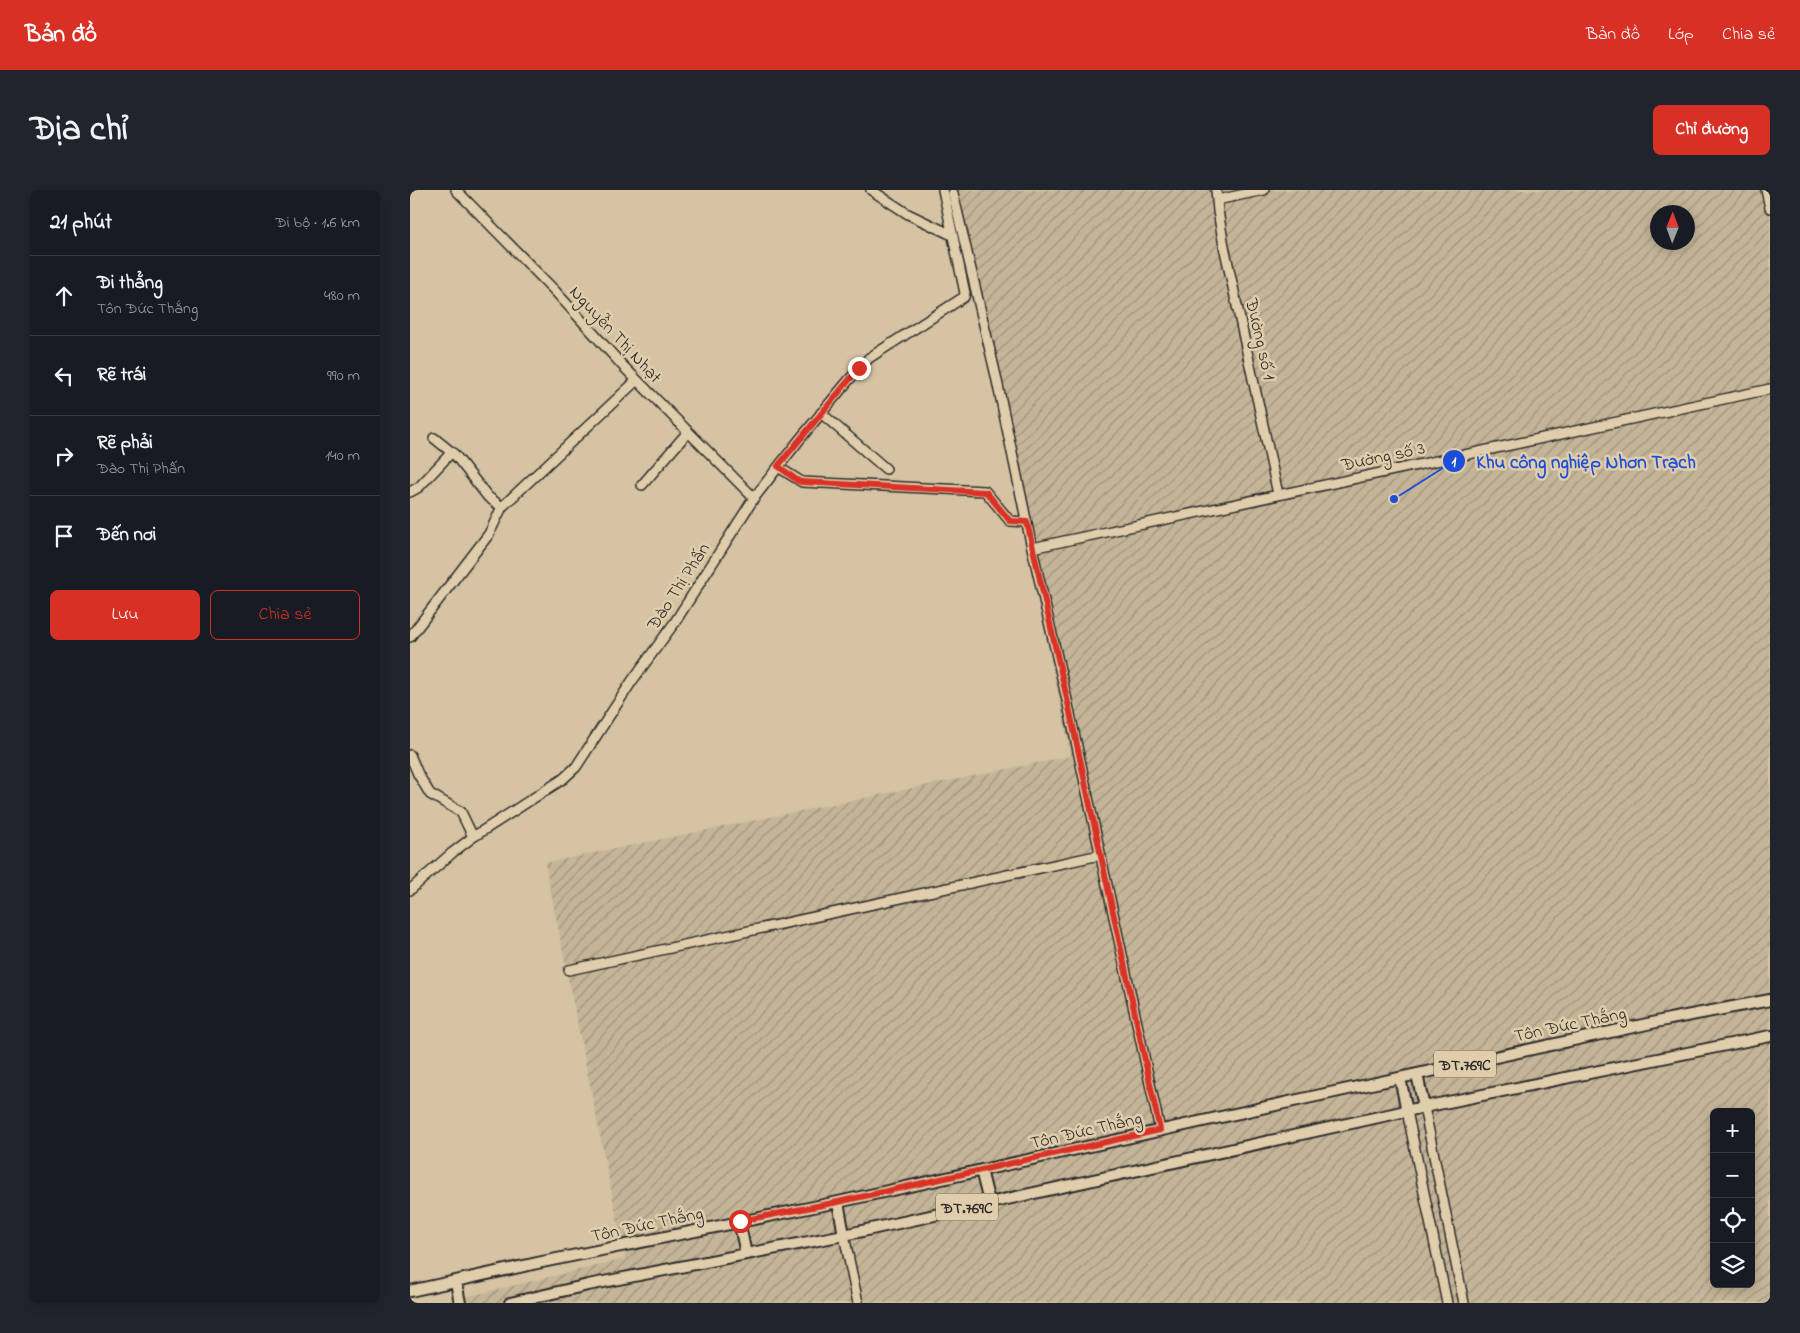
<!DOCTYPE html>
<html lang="vi">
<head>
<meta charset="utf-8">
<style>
  :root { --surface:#171b24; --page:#20242c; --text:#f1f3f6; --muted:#9ea1a6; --line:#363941; --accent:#d93025 }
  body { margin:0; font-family:"Indie Flower",sans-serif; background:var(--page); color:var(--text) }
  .controls { position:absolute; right:15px; bottom:15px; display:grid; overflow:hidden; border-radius:8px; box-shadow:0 2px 12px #0003 }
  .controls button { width:45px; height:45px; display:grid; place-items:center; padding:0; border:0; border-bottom:1px solid var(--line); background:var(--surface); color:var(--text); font:25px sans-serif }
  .compass { position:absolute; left:1240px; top:15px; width:45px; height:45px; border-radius:50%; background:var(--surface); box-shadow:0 2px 12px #0003; rotate:1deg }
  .stop { position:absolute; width:15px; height:15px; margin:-11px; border:4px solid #d93025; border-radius:50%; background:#fff }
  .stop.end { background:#d93025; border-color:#fff; box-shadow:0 1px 5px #0008 }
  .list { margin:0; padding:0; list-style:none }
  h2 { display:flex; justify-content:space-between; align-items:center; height:65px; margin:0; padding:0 20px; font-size:21px }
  h2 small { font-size:16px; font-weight:400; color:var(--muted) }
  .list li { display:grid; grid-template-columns:32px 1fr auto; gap:15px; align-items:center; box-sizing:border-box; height:80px; padding:0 20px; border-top:1px solid var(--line) }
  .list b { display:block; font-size:19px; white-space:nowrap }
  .list p { margin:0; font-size:16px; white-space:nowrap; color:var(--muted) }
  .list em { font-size:16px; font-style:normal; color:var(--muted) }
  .actions { display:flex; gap:10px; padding:15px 20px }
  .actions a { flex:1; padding:11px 0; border:1px solid var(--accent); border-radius:8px; text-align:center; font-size:18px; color:var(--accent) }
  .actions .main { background:var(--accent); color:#fff }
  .icon { flex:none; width:28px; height:28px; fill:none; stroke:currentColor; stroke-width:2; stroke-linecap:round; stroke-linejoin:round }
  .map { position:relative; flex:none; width:1360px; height:1113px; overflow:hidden; border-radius:8px }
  header { display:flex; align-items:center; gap:30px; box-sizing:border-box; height:70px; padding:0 25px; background:var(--accent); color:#fff }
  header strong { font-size:24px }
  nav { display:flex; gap:28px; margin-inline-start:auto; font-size:18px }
  .intro { display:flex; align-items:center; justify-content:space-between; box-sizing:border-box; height:120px; padding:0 30px }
  h1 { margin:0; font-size:35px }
  .button { padding:12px 22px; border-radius:8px; background:var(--accent); color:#fff; font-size:18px; font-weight:700 }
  main { display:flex; gap:30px; padding:0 30px }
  aside { flex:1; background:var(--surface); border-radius:8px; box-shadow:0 2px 12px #0003 }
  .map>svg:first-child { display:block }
  .industrial { fill:url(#industrial-furrows); fill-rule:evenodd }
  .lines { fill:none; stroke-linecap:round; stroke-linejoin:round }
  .minor-casing { stroke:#2b2b2b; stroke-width:12 }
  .major-casing { stroke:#2b2b2b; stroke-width:14 }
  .minor { stroke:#e0cdab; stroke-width:9 }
  .major { stroke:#e0cdab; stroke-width:10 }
  .route { stroke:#d93025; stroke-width:6 }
  .labels { text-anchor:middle; stroke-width:5; stroke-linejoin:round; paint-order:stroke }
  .shield { fill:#e0cdab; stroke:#615c51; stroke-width:1 }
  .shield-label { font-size:16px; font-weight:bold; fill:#2b2b2b }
  .street-label { font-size:18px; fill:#2b2b2b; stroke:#e0cdab }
  .leader { fill:none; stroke:#1d4ed8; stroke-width:2 }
  .callout-dot { fill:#1d4ed8; stroke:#e0cdab; stroke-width:2 }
  .mark-label { font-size:15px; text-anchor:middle; font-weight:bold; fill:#fff }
  .callout-label { font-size:19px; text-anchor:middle; font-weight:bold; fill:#1d4ed8; stroke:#e0cdab; stroke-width:5; stroke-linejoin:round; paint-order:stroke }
</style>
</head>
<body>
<header>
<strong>Bản đồ</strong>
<nav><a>Bản đồ</a><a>Lớp</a><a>Chia sẻ</a></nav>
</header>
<div class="intro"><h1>Địa chỉ</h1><a class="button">Chỉ đường</a></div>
<main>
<aside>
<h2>21 phút<small>Đi bộ · 1.6 km</small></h2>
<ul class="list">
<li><svg class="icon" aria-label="ahead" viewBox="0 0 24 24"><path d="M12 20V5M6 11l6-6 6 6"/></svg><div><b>Đi thẳng</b><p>Tôn Đức Thắng</p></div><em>480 m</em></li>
<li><svg class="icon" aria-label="left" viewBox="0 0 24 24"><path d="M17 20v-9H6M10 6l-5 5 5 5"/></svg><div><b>Rẽ trái</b></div><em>990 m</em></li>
<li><svg class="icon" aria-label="right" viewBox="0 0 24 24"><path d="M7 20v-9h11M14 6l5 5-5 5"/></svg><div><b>Rẽ phải</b><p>Đào Thị Phấn</p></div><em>140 m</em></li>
<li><svg class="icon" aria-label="arrive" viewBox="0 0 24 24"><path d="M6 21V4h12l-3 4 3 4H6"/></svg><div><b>Đến nơi</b></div></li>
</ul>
<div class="actions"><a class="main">Lưu</a><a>Chia sẻ</a></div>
</aside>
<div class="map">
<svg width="1360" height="1113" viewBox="0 0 1360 1113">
  <defs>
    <pattern id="industrial-furrows" width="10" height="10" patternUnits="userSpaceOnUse" patternTransform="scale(1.25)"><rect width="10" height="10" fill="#c5b598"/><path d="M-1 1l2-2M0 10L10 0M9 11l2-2" fill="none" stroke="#a0937c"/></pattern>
  </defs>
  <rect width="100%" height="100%" fill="#d5c3a3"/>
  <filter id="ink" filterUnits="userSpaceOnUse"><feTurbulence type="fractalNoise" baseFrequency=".02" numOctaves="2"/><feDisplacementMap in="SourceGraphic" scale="10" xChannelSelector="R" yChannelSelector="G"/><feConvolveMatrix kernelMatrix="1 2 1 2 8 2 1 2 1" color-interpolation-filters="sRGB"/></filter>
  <g filter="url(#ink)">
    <path class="industrial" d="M543,0h817v1113h-1330l185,-44 -80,-396 526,-107zM1248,22h30v30h-30zM1304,922h37v172h-37z"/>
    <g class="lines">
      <defs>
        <path id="minor" d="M46,0l99,101 67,74 132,133
          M461,0l37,24 44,21
          M806,0l2,21 6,35 54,248
          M1356,0l4,18
          M543,3l43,183 36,172 35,152 93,430
          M807,10l47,-10
          M411,223l65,56
          M24,248l21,17 33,42 14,10
          M368,277l24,15 183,9 25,30 17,1
          M232,295l46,-53
          M0,302l9,-5 33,-35
          M622,358l738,-159
          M0,447l79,-103 13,-27 135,-127
          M0,565l8,19 12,20 31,18 12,25
          M0,700l42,-37 21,-16 90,-58 13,-12 56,-86 43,-59 79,-124 46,-59 48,-58 21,-23 95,-61 1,-4 -22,-103
          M159,780l531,-115
          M1014,917l40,196
          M997,921l40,192
          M434,1045l14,68"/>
        <path id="major" d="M1007,884l7,33
          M990,888l7,33
          M571,980l8,32
          M428,1012l6,33
          M329,1031l7,33
          M46,1092l4,21
          M0,1101l132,-29 296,-60 469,-104 363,-79 100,-19
          M100,1113l78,-18 256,-50 580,-128 346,-71"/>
      </defs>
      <use href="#minor" class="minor-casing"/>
      <use href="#major" class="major-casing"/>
      <use href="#minor" class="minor"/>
      <use href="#major" class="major"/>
    </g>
  </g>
  <g class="lines" filter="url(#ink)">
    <path class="route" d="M330,1031l98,-19 322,-72 -92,-427 -41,-181 -17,-1 -24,-29 -184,-10 -4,-1 -20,-15 81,-98"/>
  </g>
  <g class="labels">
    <g class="shield">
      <rect x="1024" y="860.5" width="62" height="27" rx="4"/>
      <rect x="526" y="1003.5" width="62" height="27" rx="4"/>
    </g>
    <g class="shield-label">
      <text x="1055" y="880">ĐT.769C</text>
      <text x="557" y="1023">ĐT.769C</text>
    </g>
    <g class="street-label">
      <text transform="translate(206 144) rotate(47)" y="6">Nguyễn Thị Nhạt</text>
      <text transform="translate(851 149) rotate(77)" y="6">Đường số 1</text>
      <text transform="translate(973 266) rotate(-12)" y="6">Đường số 3</text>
      <text transform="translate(268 396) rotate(-57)" y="6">Đào Thị Phấn</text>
      <text transform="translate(1160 834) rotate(-12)" y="6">Tôn Đức Thắng</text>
      <text transform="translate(676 940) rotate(-13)" y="6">Tôn Đức Thắng</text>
      <text transform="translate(237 1034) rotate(-12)" y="6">Tôn Đức Thắng</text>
    </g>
  </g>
  <path class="leader" d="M984 309L1044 271"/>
  <g class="callout-dot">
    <circle cx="984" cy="309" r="5"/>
    <circle cx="1044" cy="271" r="12"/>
  </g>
  <g class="mark-label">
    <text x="1044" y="276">1</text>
  </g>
  <g class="callout-label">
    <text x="1176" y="278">Khu công nghiệp Nhơn Trạch</text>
  </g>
</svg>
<div class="controls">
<button>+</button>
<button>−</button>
<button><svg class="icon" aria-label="locate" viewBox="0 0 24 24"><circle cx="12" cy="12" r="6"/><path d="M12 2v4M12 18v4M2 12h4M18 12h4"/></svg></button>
<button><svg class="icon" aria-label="layers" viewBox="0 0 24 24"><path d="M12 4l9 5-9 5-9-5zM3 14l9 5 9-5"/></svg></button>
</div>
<svg class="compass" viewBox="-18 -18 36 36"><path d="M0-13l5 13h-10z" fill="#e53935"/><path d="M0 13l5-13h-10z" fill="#9ea1a6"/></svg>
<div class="stop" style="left:330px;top:1031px"></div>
<div class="stop end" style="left:449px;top:178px"></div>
</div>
</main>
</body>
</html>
